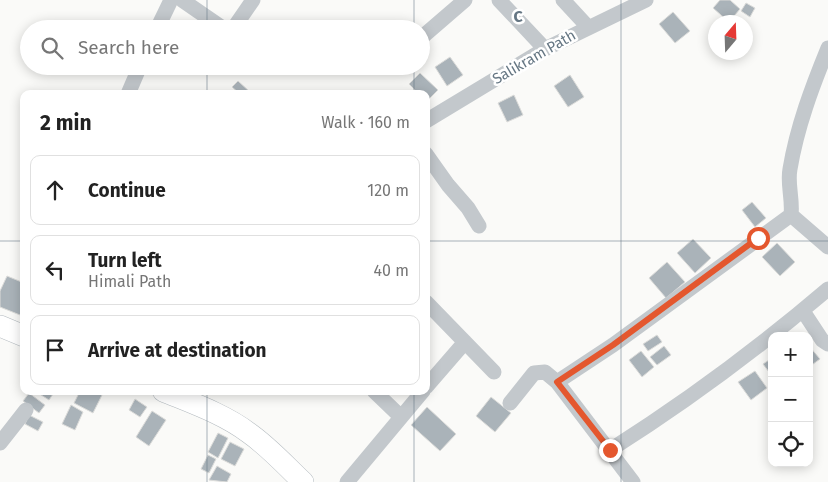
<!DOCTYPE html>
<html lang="en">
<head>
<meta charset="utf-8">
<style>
  :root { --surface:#fff; --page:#f6f6f6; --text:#222; --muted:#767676; --line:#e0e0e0 }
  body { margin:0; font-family:"Fira Sans",sans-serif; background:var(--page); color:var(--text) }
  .controls { position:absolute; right:15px; bottom:15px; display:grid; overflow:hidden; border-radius:10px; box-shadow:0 2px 12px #0003 }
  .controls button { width:45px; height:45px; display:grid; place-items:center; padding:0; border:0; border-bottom:1px solid var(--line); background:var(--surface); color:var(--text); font:25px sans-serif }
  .compass { position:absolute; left:708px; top:15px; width:45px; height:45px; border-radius:50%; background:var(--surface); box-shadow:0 2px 12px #0003; rotate:19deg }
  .stop { position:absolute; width:15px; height:15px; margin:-11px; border:4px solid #e4572e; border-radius:50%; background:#fff }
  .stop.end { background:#e4572e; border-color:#fff; box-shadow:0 1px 5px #0008 }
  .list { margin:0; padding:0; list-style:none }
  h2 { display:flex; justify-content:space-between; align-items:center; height:65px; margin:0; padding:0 20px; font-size:21px }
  h2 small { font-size:16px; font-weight:400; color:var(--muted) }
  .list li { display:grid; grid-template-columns:32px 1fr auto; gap:15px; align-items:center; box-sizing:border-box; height:70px; margin:0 10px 10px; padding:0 10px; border:1px solid var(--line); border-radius:10px }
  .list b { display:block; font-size:19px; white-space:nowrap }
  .list p { margin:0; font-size:16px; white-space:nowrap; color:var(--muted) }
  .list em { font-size:16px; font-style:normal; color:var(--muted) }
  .icon { flex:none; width:28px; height:28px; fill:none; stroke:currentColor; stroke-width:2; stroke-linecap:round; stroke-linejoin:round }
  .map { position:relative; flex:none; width:828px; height:482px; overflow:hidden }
  .search { position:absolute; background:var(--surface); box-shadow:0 2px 12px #0003; left:20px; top:20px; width:410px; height:55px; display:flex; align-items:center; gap:12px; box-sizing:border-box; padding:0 18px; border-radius:28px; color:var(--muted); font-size:19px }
  .panel { position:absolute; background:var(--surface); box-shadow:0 2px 12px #0003; left:20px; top:90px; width:410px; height:305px; border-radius:10px }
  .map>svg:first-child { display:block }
  .building { fill:#aab3b9; stroke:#dcdcda }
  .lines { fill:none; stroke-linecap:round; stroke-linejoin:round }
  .secondary-casing { stroke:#b3babf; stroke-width:22 }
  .street { stroke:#c3c8cc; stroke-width:15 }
  .secondary { stroke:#fff; stroke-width:21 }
  .route { stroke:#e4572e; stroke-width:6 }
  .grid { fill:none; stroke:#657683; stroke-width:1; stroke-opacity:0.55 }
  .labels { text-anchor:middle; stroke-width:5; stroke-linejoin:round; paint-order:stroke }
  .street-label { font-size:15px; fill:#657683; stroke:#fff }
  .grid-label { font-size:16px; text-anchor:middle; font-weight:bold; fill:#657683; stroke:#fff; stroke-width:5; stroke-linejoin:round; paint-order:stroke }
</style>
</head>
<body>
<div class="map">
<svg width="828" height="482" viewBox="0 0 828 482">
  <rect width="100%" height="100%" fill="#fafaf8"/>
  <path class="building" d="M720,0h10l10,9 -11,13 -16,-14z
    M746,3l9,5 -5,9 -9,-6z
    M673,12l17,19 -15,12 -16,-19z
    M450,57l13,18 -16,11 -12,-19z
    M420,73l18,17 -11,11 -1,-7h-7l-10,-10z
    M570,75l14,22 -16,10 -14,-21z
    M238,81l12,11 -2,2h-8l-8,-7z
    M514,95l9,20 -16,7 -9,-19z
    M752,202l14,16 -11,9 -13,-17z
    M693,239l18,19 -16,15 -18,-20z
    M777,243l18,19 -15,14 -18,-19z
    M667,262l18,20 -19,16 -17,-20z
    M7,276l17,7v23l-4,9 -20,-8v-16z
    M657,335l5,7 -14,9 -5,-7z
    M664,346l7,9 -14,10 -7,-8z
    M809,346l11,13 -11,8z
    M641,351l13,16 -12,10 -13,-17z
    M772,358v18l-9,-12z
    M755,371l12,17 -16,12 -13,-18z
    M35,391h20l-6,9z
    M80,391l23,2 -10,20 -19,-10z
    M29,393l16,12 -6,8 -16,-12z
    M491,397l20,16 -16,19 -19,-16z
    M135,399l12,8 -7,10 -11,-7z
    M71,405l12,7 -8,18 -13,-6z
    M427,407l29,27 -16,17 -29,-26z
    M152,411l14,9 -17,26 -13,-9z
    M29,415l14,7 -5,9 -13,-7z
    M218,433l10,5 -10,20 -10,-6z
    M230,442l14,7 -9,17 -14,-7z
    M208,455l8,4 -7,14 -8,-4z
    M217,466l14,8 -4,8 -18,-2z"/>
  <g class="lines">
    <defs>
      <path id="secondary" d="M0,326l24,10
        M163,391c29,12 61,23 86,42 20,14 36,32 54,49"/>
    </defs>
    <use href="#secondary" class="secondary-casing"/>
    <path class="street" d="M182,0l42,29
      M499,0l46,49
      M563,0l25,27
      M157,29l14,-29
      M233,29l20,-29
      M421,38l44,-38
      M828,48c-16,39 -31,79 -38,121 -3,15 3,30 1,46l37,32
      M128,94l12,-28
      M426,121l119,-72 101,-49
      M426,154l22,31 20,23 11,18
      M426,302l68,70
      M803,311l19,29 6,4
      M557,382l56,-37 178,-130
      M426,387l39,-45
      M374,391l27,26
      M510,403l24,-30 11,-1 12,10 76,100
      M0,443l26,-33
      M610,450c76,-48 150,-103 218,-161
      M347,482l76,-91"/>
    <use href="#secondary" class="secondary"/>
  </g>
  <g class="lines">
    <path class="route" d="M610,450l-53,-68 56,-37 145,-107"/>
  </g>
  <path class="grid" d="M207,0v29M414,0v29M621,0v482M207,66v28M414,66v28M0,241h24M426,241h402M207,391v91M414,391v91"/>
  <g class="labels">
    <g class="street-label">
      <text transform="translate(534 57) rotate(-30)" y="5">Salikram Path</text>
    </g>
  </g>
  <g class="grid-label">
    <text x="518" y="22">C</text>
  </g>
</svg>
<div class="controls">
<button>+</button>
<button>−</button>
<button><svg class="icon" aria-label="locate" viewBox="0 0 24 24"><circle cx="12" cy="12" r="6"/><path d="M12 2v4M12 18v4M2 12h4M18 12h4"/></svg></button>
</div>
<svg class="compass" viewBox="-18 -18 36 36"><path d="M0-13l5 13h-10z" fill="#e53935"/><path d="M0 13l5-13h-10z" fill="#767676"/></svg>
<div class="stop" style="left:758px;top:238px"></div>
<div class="stop end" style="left:610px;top:450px"></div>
<div class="search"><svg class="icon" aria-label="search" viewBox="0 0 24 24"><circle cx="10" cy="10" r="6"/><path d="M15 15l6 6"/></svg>Search here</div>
<section class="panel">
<h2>2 min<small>Walk · 160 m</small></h2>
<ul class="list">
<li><svg class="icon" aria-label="ahead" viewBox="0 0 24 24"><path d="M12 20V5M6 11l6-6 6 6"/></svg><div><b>Continue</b></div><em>120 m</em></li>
<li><svg class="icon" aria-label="left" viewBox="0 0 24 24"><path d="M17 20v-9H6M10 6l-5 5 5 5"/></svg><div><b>Turn left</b><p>Himali Path</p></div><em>40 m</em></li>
<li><svg class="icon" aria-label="arrive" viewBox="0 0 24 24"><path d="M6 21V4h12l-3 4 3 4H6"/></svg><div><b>Arrive at destination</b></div></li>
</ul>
</section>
</div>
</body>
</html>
